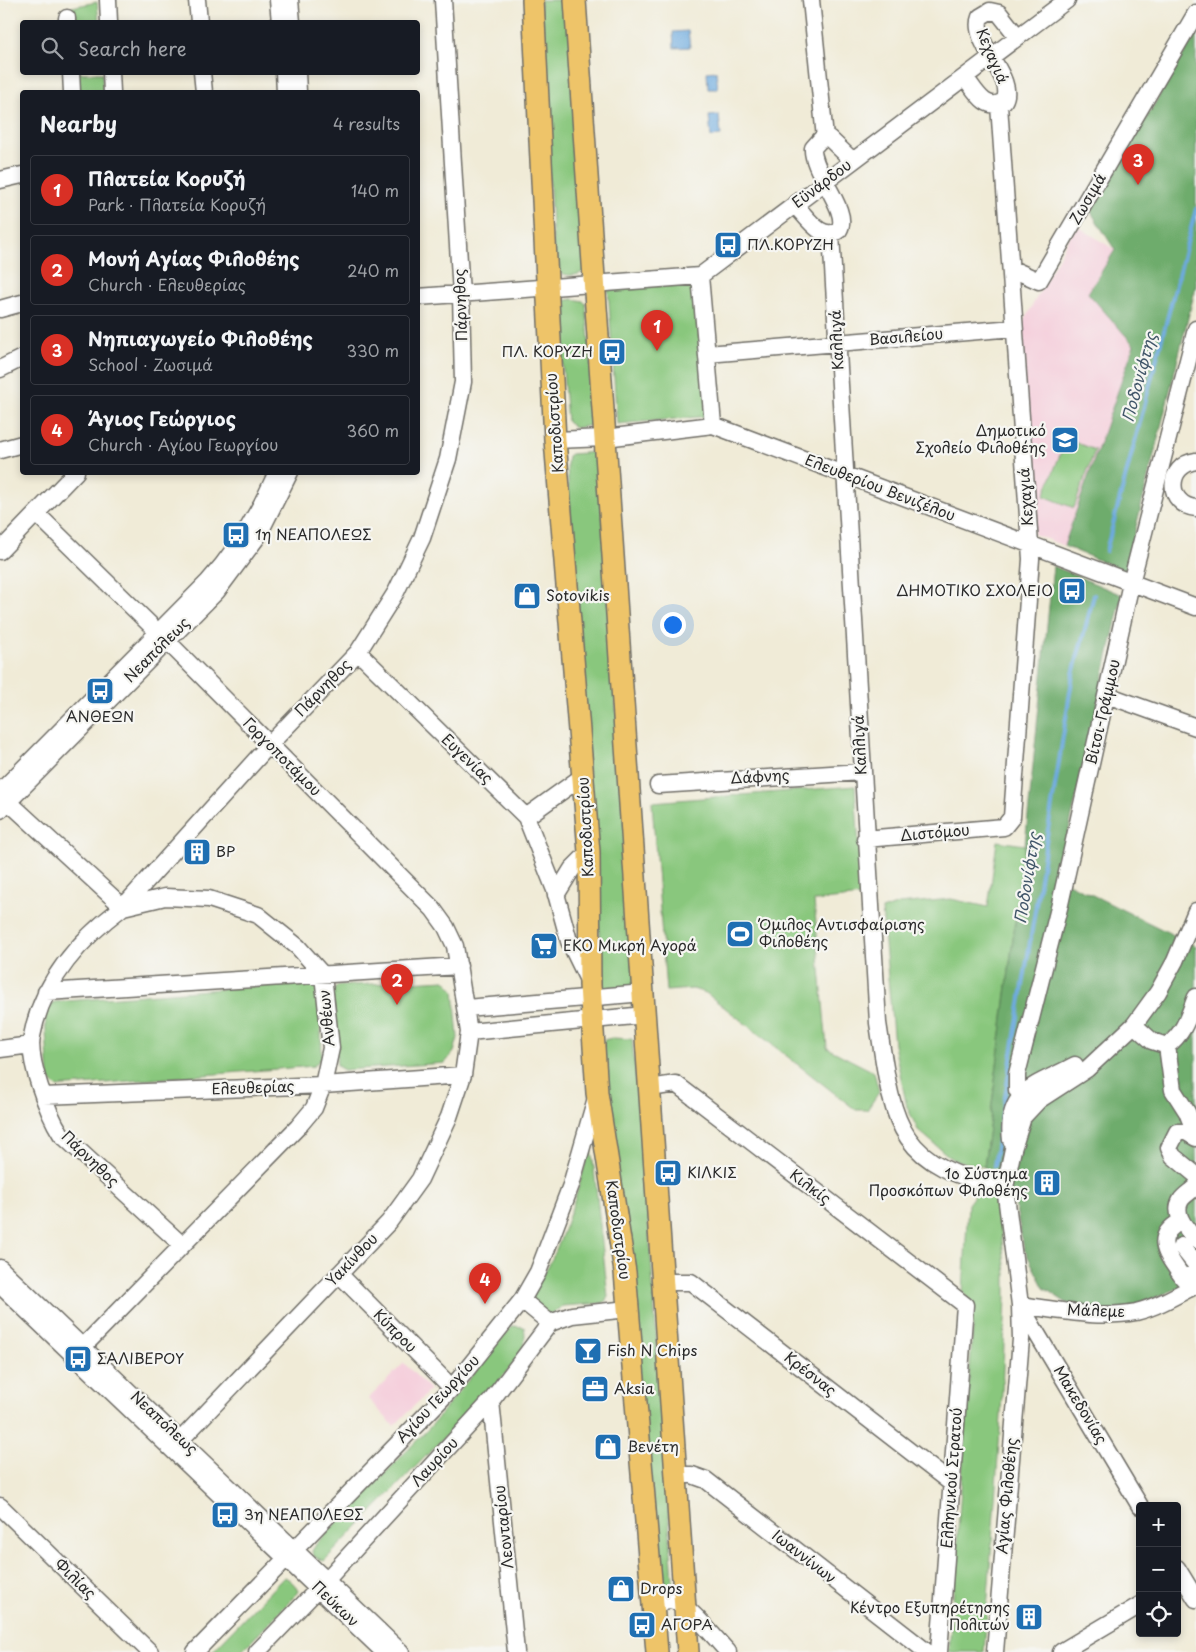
<!DOCTYPE html>
<html lang="en">
<head>
<meta charset="utf-8">
<style>
  :root { --surface:#171b24; --page:#242831; --text:#f1f3f6; --muted:#9ea1a6; --line:#363941; --accent:#d93025 }
  body { margin:0; font-family:"Playpen Sans",sans-serif; background:var(--page); color:var(--text) }
  .controls { position:absolute; right:15px; bottom:15px; display:grid; overflow:hidden; border-radius:5px; box-shadow:0 2px 8px #0003 }
  .controls button { width:45px; height:45px; display:grid; place-items:center; padding:0; border:0; border-bottom:1px solid var(--line); background:var(--surface); color:var(--text); font:25px sans-serif }
  .you { position:absolute; left:672px; top:624px; width:18px; height:18px; margin:-12px; border:4px solid #fff; border-radius:50%; background:#1a73e8; box-shadow:0 0 0 8px #1a73e833 }
  .badge { display:grid; place-items:center; width:32px; height:32px; border-radius:50%; background:var(--accent); color:#fff; font-size:16px; font-weight:700 }
  .pin { position:absolute; translate:-50% -41px; filter:drop-shadow(0 1px 2px #0008) }
  .pin::after { content:''; position:absolute; top:26px; width:18px; height:15px; background:inherit; clip-path:polygon(0 0,100% 0,50% 100%) }
  .list { margin:0; padding:0; list-style:none }
  h2 { display:flex; justify-content:space-between; align-items:center; height:65px; margin:0; padding:0 20px; font-size:21px }
  h2 small { font-size:16px; font-weight:400; color:var(--muted) }
  .list li { display:grid; grid-template-columns:32px 1fr auto; gap:15px; align-items:center; box-sizing:border-box; height:70px; margin:0 10px 10px; padding:0 10px; border:1px solid var(--line); border-radius:5px }
  .list b { display:block; font-size:19px; white-space:nowrap }
  .list p { margin:0; font-size:16px; white-space:nowrap; color:var(--muted) }
  .list em { font-size:16px; font-style:normal; color:var(--muted) }
  .icon { flex:none; width:28px; height:28px; fill:none; stroke:currentColor; stroke-width:2; stroke-linecap:round; stroke-linejoin:round }
  .map { position:relative; flex:none; width:1196px; height:1652px; overflow:hidden }
  .search { position:absolute; background:var(--surface); box-shadow:0 2px 8px #0003; left:20px; top:20px; width:400px; height:55px; display:flex; align-items:center; gap:12px; box-sizing:border-box; padding:0 18px; border-radius:5px; color:var(--muted); font-size:19px }
  .panel { position:absolute; background:var(--surface); box-shadow:0 2px 8px #0003; left:20px; top:90px; width:400px; height:385px; border-radius:5px }
  .map>svg:first-child { display:block }
  .built { fill:#f5cfdc }
  .green { fill:#89c77d; stroke:#5a7954 }
  .forest { fill:#6eac6c; stroke:#4c6c4c }
  .water { fill:#6daadf; stroke:#4c6a85 }
  .lines { fill:none; stroke-linecap:round; stroke-linejoin:round }
  .stream { stroke:#6daadf; stroke-width:4 }
  .minor-casing { stroke:#706e67; stroke-width:19 }
  .major-casing { stroke:#706e67; stroke-width:24 }
  .minor { stroke:#fff; stroke-width:16 }
  .major { stroke:#eec469; stroke-width:21 }
  .labels { text-anchor:middle; stroke-width:4.5; stroke-linejoin:round; paint-order:stroke }
  .street-label { font-size:15px; fill:#2b2b2b; stroke:#f6f6f2 }
  .poi-label { font-size:15px; fill:#2b2b2b; stroke:#f6f6f2; text-anchor:start }
  .water-label { font-size:16px; font-style:italic; fill:#42576a; stroke:#f6f6f2 }
</style>
</head>
<body>
<div class="map">
<svg width="1196" height="1652" viewBox="0 0 1196 1652">
  <rect width="100%" height="100%" fill="#f6f6f2"/>
  <filter id="ink" filterUnits="userSpaceOnUse"><feTurbulence type="fractalNoise" baseFrequency=".02" numOctaves="2"/><feDisplacementMap in="SourceGraphic" scale="10" xChannelSelector="R" yChannelSelector="G"/><feConvolveMatrix kernelMatrix="1 2 1 2 8 2 1 2 1" color-interpolation-filters="sRGB"/></filter>
  <filter id="wash" filterUnits="userSpaceOnUse"><feTurbulence type="fractalNoise" baseFrequency=".0096" numOctaves="4" result="noise"/><feDisplacementMap in="SourceGraphic" scale="20" xChannelSelector="R" yChannelSelector="G"/><feGaussianBlur stdDeviation="1.12" result="paint"/><feColorMatrix in="noise" values="0 0 0 0 0 0 0 0 0 0 0 0 0 0 0 0 0 1.4 0 .05"/><feComposite in="paint" operator="in"/></filter>
  <g filter="url(#wash)">
    <rect width="100%" height="100%" fill="#f0ebd7"/>
    <path class="built" d="M1076,225l39,25 -27,43 46,52 -70,201 -30,-12 -14,-206z
      M404,1363l26,27 -36,36 -26,-27z"/>
    <path class="green" d="M540,0h27l19,270c-9,7 -19,6 -29,2l-3,-8z
      M97,2l2,20h-26l-1,-15z
      M76,73h26l1,19h-26z
      M694,284l16,132 -93,8 -9,-137z
      M573,299l10,2 3,3 10,118 -3,3 -18,3 -8,-6 -9,-116 4,-5z
      M1066,439l29,11 -21,58 -30,-12z
      M598,452l38,536 -33,2 -36,-525 1,-9 3,-2z
      M855,786l7,110 -48,5 13,147 47,24 5,20 -12,18h-11l-150,-117 -13,-4 -27,2 -14,-189z
      M997,841l28,4 -41,322 -32,-8 -34,-29 -11,-23 -13,-62 -12,-135 17,-6 52,-5 37,8z
      M445,980l9,10 4,48 -4,14 -9,11 -101,7 -7,-4 -5,-73 5,-7z
      M312,982l7,5 3,70 -8,9 -257,21 -8,-7 -4,-65 9,-13z
      M612,1038l20,1 12,117 30,438 -10,3 -62,-540 2,-17z
      M590,1148l3,12 15,137 -4,6 -41,3 -15,10 -17,-11c3,-20 17,-35 24,-53 15,-34 25,-69 35,-104z
      M977,1192l20,5 9,77v23l-5,119 -17,236h-35l24,-326 -1,-21 -9,-13 5,-88z
      M512,1326l12,1c5,24 -10,35 -25,54l-175,180 -11,-5 -1,-5 5,-8 115,-118z
      M284,1577c6,2 11,7 14,14l-4,6 -53,55h-29z"/>
    <path class="forest" d="M1196,33v253l-71,285 -61,-25 70,-201 -46,-52 27,-43 -24,-38z
      M1053,566l69,29 -64,283 138,68v335l-74,30 -45,-1 -33,-22 -20,-39 -11,-55 -29,-27 41,-322z"/>
    <path class="water" d="M688,31l2,16 -16,1 -1,-16z
      M716,71l2,18h-10l-1,-17z
      M719,115l2,21 -10,1 -2,-21z"/>
    <g class="lines">
      <path class="stream" d="M1106,551l90,-342
        M994,1166l79,-492 21,-79"/>
    </g>
  </g>
  <g filter="url(#ink)">
    <g class="lines">
      <defs>
        <path id="minor" d="M108,0l1,22
          M197,0l2,22
          M278,0l2,22
          M290,0l2,22
          M811,0l14,138
          M67,18v4
          M71,72l1,20
          M111,72l1,20
          M202,72l2,20
          M284,72l1,20
          M297,72l1,20
          M965,77c10,13 21,36 39,24 13,-22 -34,-59 -24,-84l10,-6 9,2 19,24
          M0,180l22,-5
          M795,205c11,11 27,38 44,25 12,-19 -28,-59 -26,-82l8,-9 8,-1 24,23
          M831,234l47,789c15,98 16,143 127,164
          M1012,269l27,12 157,-268
          M700,276l13,149
          M418,297l282,-21 367,-276
          M0,309l22,-6
          M707,354l307,-26
          M0,369l22,-11
          M555,440l50,-2 108,-13 483,182
          M0,450l22,-6
          M1196,461c-30,4 -30,44 0,47
          M37,514l135,132 261,263 13,18 9,19 14,86 -6,43 -14,42 -29,62 -31,43 -217,227
          M0,551l76,-79
          M358,652l168,165 29,73 14,51 21,43
          M1107,695l89,32
          M658,785l204,-13
          M0,792l208,-210c30,-33 51,-69 69,-110
          M0,794l123,113 42,-10 44,2 49,16 40,32 25,28 8,73 -8,37 -9,23 -16,19 -224,229
          M0,810l217,-219 41,-55 32,-64
          M526,817l57,-41
          M865,839l139,-12 8,-10 19,-258 -32,-454
          M556,895l16,-26 17,-17
          M46,992l413,-26
          M466,1008l178,-15
          M1134,1025l18,16 15,5c18,-14 21,-29 29,-49
          M469,1032l176,-17
          M1167,1046l6,44 14,22 9,23
          M0,1049l31,-4
          M650,1088l26,-4 289,221 -26,347
          M43,1096l280,-11 140,-10
          M1030,1108l-13,-18v-16l43,-170 71,-321 65,-254
          M1196,1138l-10,-6h-9l-8,16 4,8 23,19
          M1011,1140c-6,-51 27,-55 64,-75
          M1196,1186c-4,5 -12,9 -15,14 -9,15 7,30 15,40
          M1181,1221c-31,17 -12,36 2,57l13,-6
          M182,1245l-121,-111c-13,-20 -34,-75 -29,-98 10,-54 48,-97 91,-129l147,-163 88,-92 38,-60 26,-54 26,-79 15,-77 -2,-88 -18,-294
          M1181,1246l15,19
          M0,1268l401,384
          M339,1274l113,114
          M663,1282h28l260,201
          M0,1285l384,367
          M522,1300l28,23
          M1020,1305c38,5 78,14 116,7 21,-5 41,-17 60,-27
          M1021,1307l119,199
          M491,1401l25,251
          M676,1475h16l14,5 221,172
          M0,1506l150,146
          M1177,1568l19,31
          M653,1609c5,-5 10,-9 17,-9 18,2 45,39 58,52
          M195,1652l257,-264 70,-88 16,-28 33,-87 25,-87
          M257,1652l62,-64 172,-187 59,-78 22,-8 56,-6
          M995,1652l26,-313 -1,-34 -15,-118 8,-38 10,-32 16,-17 48,-31 47,-44 24,-33 17,-31 21,-50
          M1061,1652l79,-47"/>
        <path id="major" d="M533,0l22,440 34,412 1,133 7,108 28,179 32,380
          M575,0l113,1652"/>
      </defs>
      <use href="#minor" class="minor-casing"/>
      <use href="#major" class="major-casing"/>
      <use href="#minor" class="minor"/>
      <use href="#major" class="major"/>
    </g>
  </g>
  <defs>
    <symbol id="bus-square" viewBox="-11 -11 22 22"><rect x="-9" y="-9" width="18" height="18" rx="4" fill="#1f6fb2" stroke="#f6f6f2"/><path d="M-5-6H5V4H4V6H2V4H-2V6H-4V4H-5ZM-3.5-4V0h7V-4ZM-3.5 1.2v1.5H-2V1.2ZM2 1.2v1.5H3.5V1.2Z" fill="#fff"/></symbol>
    <symbol id="school-square" viewBox="-11 -11 22 22"><rect x="-9" y="-9" width="18" height="18" rx="4" fill="#1f6fb2" stroke="#f6f6f2"/><path d="M0-5L7-2L0 1L-7-2ZM-4 1L0 2.5L4 1V4Q0 6-4 4Z" fill="#fff"/></symbol>
    <symbol id="shop-square" viewBox="-11 -11 22 22"><rect x="-9" y="-9" width="18" height="18" rx="4" fill="#1f6fb2" stroke="#f6f6f2"/><path d="M-5-2.5h2.3a2.7 3.5 0 0 1 5.4 0H5L5.5 6h-11ZM-1.5-2.5h3a1.5 2.3 0 0 0-3 0Z" fill="#fff"/></symbol>
    <symbol id="building-square" viewBox="-11 -11 22 22"><rect x="-9" y="-9" width="18" height="18" rx="4" fill="#1f6fb2" stroke="#f6f6f2"/><path d="M-4-6H4V6H1V3H-1V6H-4ZM-2.5-4.3h1.7v1.8h-1.7ZM.8-4.3h1.7v1.8H.8ZM-2.5-1h1.7V.8h-1.7ZM.8-1h1.7V.8H.8Z" fill="#fff"/></symbol>
    <symbol id="stadium-square" viewBox="-11 -11 22 22"><rect x="-9" y="-9" width="18" height="18" rx="4" fill="#1f6fb2" stroke="#f6f6f2"/><path d="M0-5a6.5 5 0 1 0 0 10a6.5 5 0 1 0 0-10ZM-3.5-1.8h7v3.6h-7Z" fill="#fff"/></symbol>
    <symbol id="supermarket-square" viewBox="-11 -11 22 22"><rect x="-9" y="-9" width="18" height="18" rx="4" fill="#1f6fb2" stroke="#f6f6f2"/><path d="M-6-5.5h2.5l.6 2H6L4.5 2H-2.5L-4.4-4H-6ZM-1.5 3.2a1.3 1.3 0 1 0 .1 0ZM3 3.2a1.3 1.3 0 1 0 .1 0Z" fill="#fff"/></symbol>
    <symbol id="bar-square" viewBox="-11 -11 22 22"><rect x="-9" y="-9" width="18" height="18" rx="4" fill="#1f6fb2" stroke="#f6f6f2"/><path d="M-6-5H6L.8 .8V4.5H3.5V6h-7V4.5H-.8V.8Z" fill="#fff"/></symbol>
    <symbol id="office-square" viewBox="-11 -11 22 22"><rect x="-9" y="-9" width="18" height="18" rx="4" fill="#1f6fb2" stroke="#f6f6f2"/><path d="M-6-3h4V-5.5h4V-3h4V5H-6ZM-1-4.5V-3h2v-1.5ZM-6 0V1H6V0Z" fill="#fff"/></symbol>
  </defs>
  <g fill-rule="evenodd">
    <use href="#bus-square" x="712" y="229" width="32" height="32"/>
    <use href="#bus-square" x="596" y="336" width="32" height="32"/>
    <use href="#school-square" x="1049" y="424" width="32" height="32"/>
    <use href="#bus-square" x="220" y="519" width="32" height="32"/>
    <use href="#bus-square" x="1056" y="575" width="32" height="32"/>
    <use href="#shop-square" x="511" y="580" width="32" height="32"/>
    <use href="#bus-square" x="84" y="675" width="32" height="32"/>
    <use href="#building-square" x="181" y="836" width="32" height="32"/>
    <use href="#stadium-square" x="724" y="918" width="32" height="32"/>
    <use href="#supermarket-square" x="528" y="930" width="32" height="32"/>
    <use href="#bus-square" x="652" y="1157" width="32" height="32"/>
    <use href="#building-square" x="1031" y="1167" width="32" height="32"/>
    <use href="#bar-square" x="572" y="1335" width="32" height="32"/>
    <use href="#bus-square" x="62" y="1343" width="32" height="32"/>
    <use href="#office-square" x="579" y="1373" width="32" height="32"/>
    <use href="#shop-square" x="592" y="1431" width="32" height="32"/>
    <use href="#bus-square" x="209" y="1499" width="32" height="32"/>
    <use href="#shop-square" x="605" y="1573" width="32" height="32"/>
    <use href="#building-square" x="1013" y="1601" width="32" height="32"/>
    <use href="#bus-square" x="626" y="1609" width="32" height="32"/>
  </g>
  <g class="labels">
    <g class="street-label">
      <text transform="translate(992 56) rotate(67)" y="5">Κεχαγιά</text>
      <text transform="translate(822 184) rotate(-37)" y="5">Εϋνάρδου</text>
      <text transform="translate(1088 199) rotate(-60)" y="5">Ζωσιμά</text>
      <text transform="translate(461 305) rotate(-92)" y="5">Πάρνηθος</text>
      <text transform="translate(906 337) rotate(-5)" y="5">Βασιλείου</text>
      <text transform="translate(837 340) rotate(-93)" y="5">Καλλιγά</text>
      <text transform="translate(555 423) rotate(-94)" y="5">Καποδιστρίου</text>
      <text transform="translate(880 488) rotate(21)" y="5">Ελευθερίου Βενιζέλου</text>
      <text transform="translate(1026 497) rotate(-94)" y="5">Κεχαγιά</text>
      <text transform="translate(157 650) rotate(-45)" y="5">Νεαπόλεως</text>
      <text transform="translate(323 688) rotate(-46)" y="5">Πάρνηθος</text>
      <text transform="translate(1103 712) rotate(-77)" y="5">Βίτσι-Γράμμου</text>
      <text transform="translate(860 745) rotate(-93)" y="5">Καλλιγά</text>
      <text transform="translate(282 757) rotate(45)" y="5">Γοργοποτάμου</text>
      <text transform="translate(467 759) rotate(44)" y="5">Ευγενίας</text>
      <text transform="translate(760 777) rotate(-3)" y="5">Δάφνης</text>
      <text transform="translate(586 827) rotate(-93)" y="5">Καποδιστρίου</text>
      <text transform="translate(935 833) rotate(-5)" y="5">Διστόμου</text>
      <text transform="translate(327 1018) rotate(-95)" y="5">Ανθέων</text>
      <text transform="translate(253 1088) rotate(-2)" y="5">Ελευθερίας</text>
      <text transform="translate(90 1159) rotate(44)" y="5">Πάρνηθος</text>
      <text transform="translate(810 1187) rotate(37)" y="5">Κιλκίς</text>
      <text transform="translate(618 1230) rotate(82)" y="5">Καποδιστρίου</text>
      <text transform="translate(352 1260) rotate(-46)" y="5">Υακίνθου</text>
      <text transform="translate(1096 1311) rotate(2)" y="5">Μάλεμε</text>
      <text transform="translate(395 1331) rotate(45)" y="5">Κύπρου</text>
      <text transform="translate(810 1374) rotate(38)" y="5">Κρέσνας</text>
      <text transform="translate(438 1399) rotate(-47)" y="5">Αγίου Γεωργίου</text>
      <text transform="translate(1080 1405) rotate(59)" y="5">Μακεδονίας</text>
      <text transform="translate(164 1423) rotate(43)" y="5">Νεαπόλεως</text>
      <text transform="translate(435 1462) rotate(-47)" y="5">Λαυρίου</text>
      <text transform="translate(952 1478) rotate(-86)" y="5">Ελληνικού Στρατού</text>
      <text transform="translate(1007 1496) rotate(-85)" y="5">Αγίας Φιλοθέης</text>
      <text transform="translate(504 1527) rotate(-96)" y="5">Λεονταρίου</text>
      <text transform="translate(804 1557) rotate(38)" y="5">Ιωαννίνων</text>
      <text transform="translate(75 1579) rotate(44)" y="5">Φιλίας</text>
      <text transform="translate(335 1604) rotate(44)" y="5">Πεύκων</text>
    </g>
    <g class="poi-label">
      <text x="747" y="250">ΠΛ.ΚΟΡΥΖΗ</text>
      <text x="593" y="357" text-anchor="end">ΠΛ. ΚΟΡΥΖΗ</text>
      <text x="1046" y="436" text-anchor="end">Δημοτικό<tspan x="1046" dy="17">Σχολείο Φιλοθέης</tspan></text>
      <text x="255" y="540">1η ΝΕΑΠΟΛΕΩΣ</text>
      <text x="1053" y="596" text-anchor="end">ΔΗΜΟΤΙΚΟ ΣΧΟΛΕΙΟ</text>
      <text x="546" y="601">Sotovikis</text>
      <text x="100" y="722" text-anchor="middle">ΑΝΘΕΩΝ</text>
      <text x="216" y="857">BP</text>
      <text x="759" y="930">Όμιλος Αντισφαίρισης<tspan x="759" dy="17">Φιλοθέης</tspan></text>
      <text x="563" y="951">ΕΚΟ Μικρή Αγορά</text>
      <text x="687" y="1178">ΚΙΛΚΙΣ</text>
      <text x="1028" y="1179" text-anchor="end">1ο Σύστημα<tspan x="1028" dy="17">Προσκόπων Φιλοθέης</tspan></text>
      <text x="607" y="1356">Fish N Chips</text>
      <text x="97" y="1364">ΣΑΛΙΒΕΡΟΥ</text>
      <text x="614" y="1394">Aksia</text>
      <text x="627" y="1452">Βενέτη</text>
      <text x="244" y="1520">3η ΝΕΑΠΟΛΕΩΣ</text>
      <text x="640" y="1594">Drops</text>
      <text x="1010" y="1613" text-anchor="end">Κέντρο Εξυπηρέτησης<tspan x="1010" dy="17">Πολιτών</tspan></text>
      <text x="661" y="1630">ΑΓΟΡΑ</text>
    </g>
    <g class="water-label">
      <text transform="translate(1139 377) rotate(-75)" y="6">Ποδονίφτης</text>
      <text transform="translate(1027 878) rotate(-81)" y="6">Ποδονίφτης</text>
    </g>
  </g>
</svg>
<div class="controls">
<button>+</button>
<button>−</button>
<button><svg class="icon" aria-label="locate" viewBox="0 0 24 24"><circle cx="12" cy="12" r="6"/><path d="M12 2v4M12 18v4M2 12h4M18 12h4"/></svg></button>
</div>
<div class="you"></div>
<div class="pin badge" style="left:657px;top:351px">1</div>
<div class="pin badge" style="left:397px;top:1005px">2</div>
<div class="pin badge" style="left:1138px;top:185px">3</div>
<div class="pin badge" style="left:485px;top:1304px">4</div>
<div class="search"><svg class="icon" aria-label="search" viewBox="0 0 24 24"><circle cx="10" cy="10" r="6"/><path d="M15 15l6 6"/></svg>Search here</div>
<section class="panel">
<h2>Nearby<small>4 results</small></h2>
<ul class="list">
<li><span class="badge">1</span><div><b>Πλατεία Κορυζή</b><p>Park · Πλατεία Κορυζή</p></div><em>140 m</em></li>
<li><span class="badge">2</span><div><b>Μονή Αγίας Φιλοθέης</b><p>Church · Ελευθερίας</p></div><em>240 m</em></li>
<li><span class="badge">3</span><div><b>Νηπιαγωγείο Φιλοθέης</b><p>School · Ζωσιμά</p></div><em>330 m</em></li>
<li><span class="badge">4</span><div><b>Άγιος Γεώργιος</b><p>Church · Αγίου Γεωργίου</p></div><em>360 m</em></li>
</ul>
</section>
</div>
</body>
</html>
